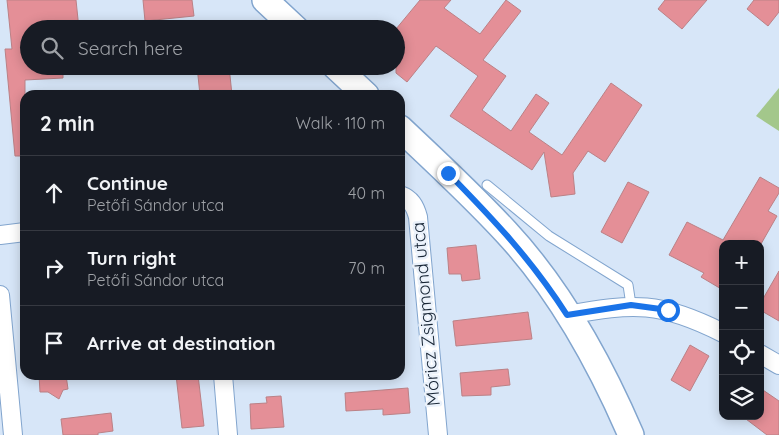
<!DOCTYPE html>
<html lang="en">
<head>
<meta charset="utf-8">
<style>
  :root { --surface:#171b24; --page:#20242c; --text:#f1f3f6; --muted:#9ea1a6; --line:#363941 }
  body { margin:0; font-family:Quicksand,sans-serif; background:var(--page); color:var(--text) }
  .controls { position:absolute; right:15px; bottom:15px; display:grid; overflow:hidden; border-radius:10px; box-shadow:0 2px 12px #0003 }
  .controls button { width:45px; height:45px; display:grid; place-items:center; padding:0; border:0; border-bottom:1px solid var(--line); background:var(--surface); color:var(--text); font:25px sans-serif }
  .stop { position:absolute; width:15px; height:15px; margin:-11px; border:4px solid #1a73e8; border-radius:50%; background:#fff }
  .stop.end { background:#1a73e8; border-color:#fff; box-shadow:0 1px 5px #0008 }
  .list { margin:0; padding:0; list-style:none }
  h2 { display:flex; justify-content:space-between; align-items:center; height:65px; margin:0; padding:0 20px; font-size:21px }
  h2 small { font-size:16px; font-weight:400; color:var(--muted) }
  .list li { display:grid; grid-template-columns:32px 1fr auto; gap:15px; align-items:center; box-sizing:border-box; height:75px; padding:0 20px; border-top:1px solid var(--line) }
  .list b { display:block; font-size:19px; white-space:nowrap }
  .list p { margin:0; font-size:16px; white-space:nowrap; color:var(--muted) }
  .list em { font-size:16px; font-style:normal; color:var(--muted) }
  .icon { flex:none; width:28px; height:28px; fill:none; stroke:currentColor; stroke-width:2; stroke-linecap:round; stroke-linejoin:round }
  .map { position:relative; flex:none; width:779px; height:435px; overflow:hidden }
  .search { position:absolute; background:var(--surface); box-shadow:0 2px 12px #0003; left:20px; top:20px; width:385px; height:55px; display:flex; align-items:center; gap:12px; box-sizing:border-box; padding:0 18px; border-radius:28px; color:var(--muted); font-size:19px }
  .panel { position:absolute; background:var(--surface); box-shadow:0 2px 12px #0003; left:20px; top:90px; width:385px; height:290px; border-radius:15px }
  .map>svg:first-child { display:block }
  .green { fill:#a3c78b }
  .building { fill:#e48f97; stroke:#bb8186 }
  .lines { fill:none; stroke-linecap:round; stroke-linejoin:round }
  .lane-casing { stroke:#82a5ce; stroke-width:11 }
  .street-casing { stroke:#82a5ce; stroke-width:20 }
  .secondary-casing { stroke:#82a5ce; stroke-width:28 }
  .lane { stroke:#fff; stroke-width:9 }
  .street { stroke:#fff; stroke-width:18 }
  .secondary { stroke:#fff; stroke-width:25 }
  .route { stroke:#1a73e8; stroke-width:6 }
  .labels { text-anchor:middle; stroke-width:5; stroke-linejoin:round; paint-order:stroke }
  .street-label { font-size:18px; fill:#172535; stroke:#ebf2fb }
</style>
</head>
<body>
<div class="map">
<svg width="779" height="435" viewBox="0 0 779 435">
  <rect width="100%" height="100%" fill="#d7e6f8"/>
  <path class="green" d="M779,88v43l-23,-15z"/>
  <path class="building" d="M7,0h69l3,29h-50v37h34v12l-38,2v76h-10l-10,-107h7z
    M143,0h49l2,16 -49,5z
    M420,0h31l-7,8 36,26 26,-34 15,11 -38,49 23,16 -24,34 29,21 25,-37 13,9 -20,29 33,23 49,-72 31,22 -37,57 -17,-11 -15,22 2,21 -24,3 -7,-45 -12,18 -82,-54 28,-40 -42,-30 -29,36 -11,-9v-44z
    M665,0h42l-25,29 -24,-20z
    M754,0h25v12l-11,14 -21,-17z
    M197,66h32l3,29h-32z
    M760,177l19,11v5l-11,18 9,5 -16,28h-38v46l-22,-13 3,-4 -35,-18 18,-33 36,18z
    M628,182l21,10 -27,51 -21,-11z
    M476,245l4,34 -18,2 -1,-7h-12l-2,-26z
    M779,271v50l-19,-11v-6z
    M528,312l4,27 -76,7 -3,-25z
    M690,345l19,11 -19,35 -19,-11z
    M508,369l2,16 -19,2v8l-29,1 -2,-23z
    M39,375h27l2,14 -5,1 -4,9 -11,-7h-8z
    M176,375h22l6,51 -22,2z
    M408,388l2,25 -27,2v-6l-37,2 -1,-18z
    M760,388l19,13v34h-12l-25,-19h18z
    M281,396l3,31 -33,2 -1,-25 17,-1 -1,-6z
    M111,413l2,18 -15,2v2h-35l-2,-16z"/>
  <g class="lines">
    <defs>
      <path id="lane" d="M487,185l62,51 79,49 3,20"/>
      <path id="street" d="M400,195c11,4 15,11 18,22l20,218
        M0,235l25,-3
        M0,295l13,140
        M567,315c67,-12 93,-14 156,18
        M760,354l19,11
        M223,375l5,60"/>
      <path id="secondary" d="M265,0l31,29
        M335,66l31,29
        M400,128c36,34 72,67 106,104 53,57 94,131 125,203"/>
    </defs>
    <use href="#lane" class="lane-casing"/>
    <use href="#street" class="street-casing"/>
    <use href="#secondary" class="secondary-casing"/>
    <use href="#lane" class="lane"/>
    <use href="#street" class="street"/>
    <use href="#secondary" class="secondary"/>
  </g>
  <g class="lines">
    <path class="route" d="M448,173c46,47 83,86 119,142l64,-10 37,5"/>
  </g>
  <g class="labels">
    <g class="street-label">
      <text transform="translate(426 314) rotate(-95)" y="6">Móricz Zsigmond utca</text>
    </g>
  </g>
</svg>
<div class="controls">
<button>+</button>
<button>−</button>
<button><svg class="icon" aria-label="locate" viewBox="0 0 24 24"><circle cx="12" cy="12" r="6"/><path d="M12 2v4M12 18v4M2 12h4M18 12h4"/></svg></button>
<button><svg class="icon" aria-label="layers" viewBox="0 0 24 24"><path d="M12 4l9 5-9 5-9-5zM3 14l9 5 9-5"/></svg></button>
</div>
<div class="stop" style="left:668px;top:310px"></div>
<div class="stop end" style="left:448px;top:173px"></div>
<div class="search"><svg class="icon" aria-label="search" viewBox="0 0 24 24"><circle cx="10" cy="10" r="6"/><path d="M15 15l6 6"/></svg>Search here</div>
<section class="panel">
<h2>2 min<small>Walk · 110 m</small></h2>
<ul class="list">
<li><svg class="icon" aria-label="ahead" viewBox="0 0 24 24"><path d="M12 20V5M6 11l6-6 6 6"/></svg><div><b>Continue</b><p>Petőfi Sándor utca</p></div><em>40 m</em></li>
<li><svg class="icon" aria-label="right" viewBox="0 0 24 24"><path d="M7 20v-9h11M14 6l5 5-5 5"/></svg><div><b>Turn right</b><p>Petőfi Sándor utca</p></div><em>70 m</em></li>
<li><svg class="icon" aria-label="arrive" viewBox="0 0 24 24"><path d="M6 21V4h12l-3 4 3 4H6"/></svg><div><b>Arrive at destination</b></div></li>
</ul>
</section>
</div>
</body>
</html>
